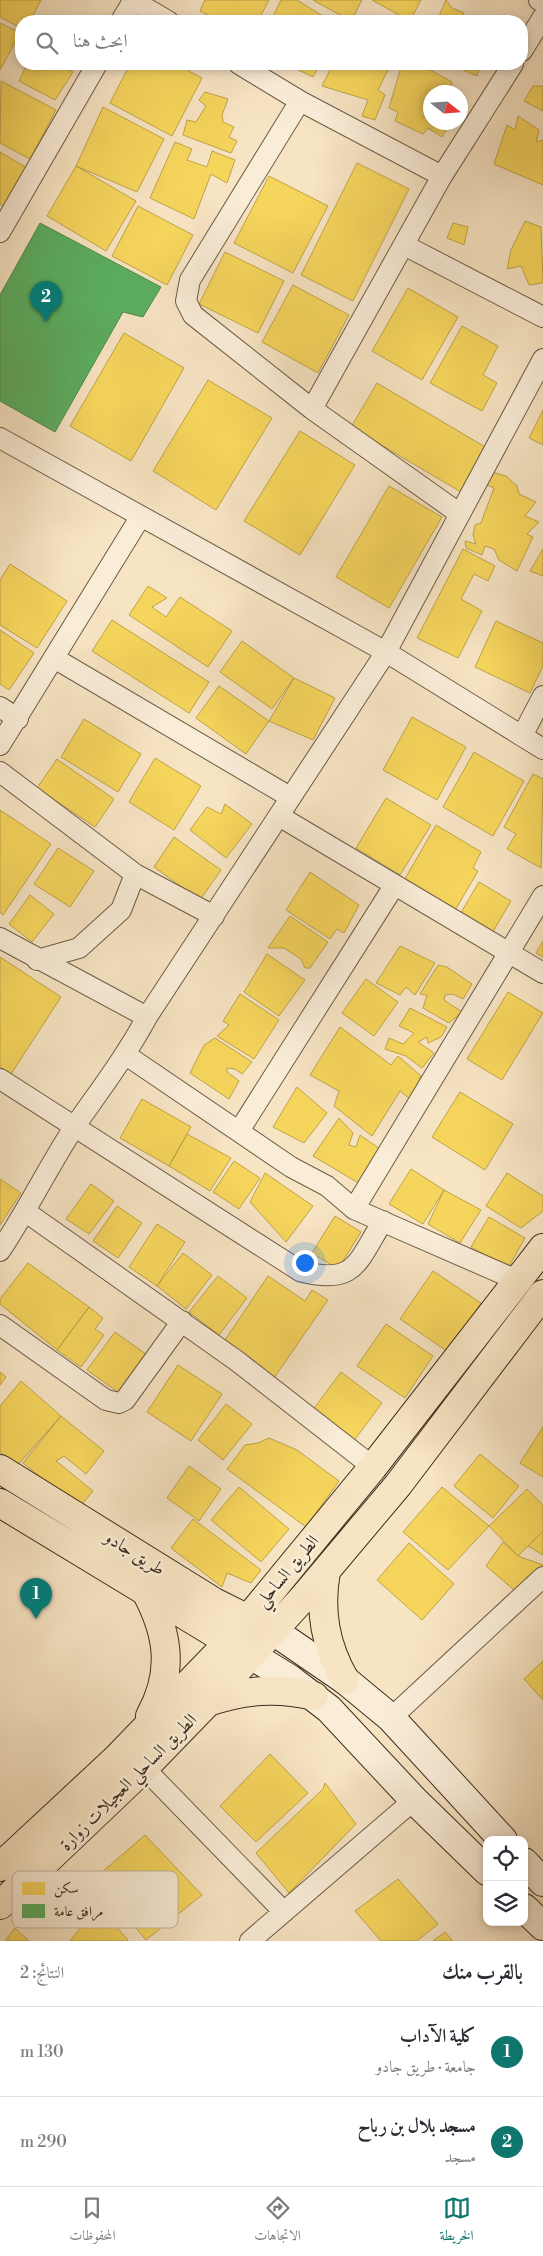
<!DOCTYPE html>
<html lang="ar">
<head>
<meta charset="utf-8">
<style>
  :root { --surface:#fff; --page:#f7f7f7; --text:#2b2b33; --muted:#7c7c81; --line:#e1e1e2; --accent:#0f766e }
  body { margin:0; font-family:"Libre Bodoni",Amiri,serif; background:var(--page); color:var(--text); direction:rtl }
  .controls { position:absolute; right:15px; bottom:15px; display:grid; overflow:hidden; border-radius:10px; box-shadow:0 2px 8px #0003 }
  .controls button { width:45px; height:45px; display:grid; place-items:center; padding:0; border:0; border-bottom:1px solid var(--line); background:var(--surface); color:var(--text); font:25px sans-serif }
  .compass { position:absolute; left:423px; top:85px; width:45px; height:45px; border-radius:50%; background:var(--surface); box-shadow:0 2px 8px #0003; rotate:107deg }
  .you { position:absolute; left:304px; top:1262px; width:18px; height:18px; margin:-12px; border:4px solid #fff; border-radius:50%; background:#1a73e8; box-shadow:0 0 0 8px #1a73e833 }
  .badge { display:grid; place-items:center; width:32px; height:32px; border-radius:50%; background:var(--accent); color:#fff; font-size:16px; font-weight:700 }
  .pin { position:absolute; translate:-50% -41px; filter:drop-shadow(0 1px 2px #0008) }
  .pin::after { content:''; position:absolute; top:26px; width:18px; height:15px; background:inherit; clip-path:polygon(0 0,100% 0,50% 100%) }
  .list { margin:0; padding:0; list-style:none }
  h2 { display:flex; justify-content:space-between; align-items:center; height:65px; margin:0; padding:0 20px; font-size:21px }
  h2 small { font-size:16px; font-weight:400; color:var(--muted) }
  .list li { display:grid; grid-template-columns:32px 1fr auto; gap:15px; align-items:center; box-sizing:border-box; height:90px; padding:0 20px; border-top:1px solid var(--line) }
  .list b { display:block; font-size:19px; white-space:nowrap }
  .list p { margin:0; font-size:16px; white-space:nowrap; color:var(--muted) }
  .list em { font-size:16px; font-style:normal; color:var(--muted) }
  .icon { flex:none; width:28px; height:28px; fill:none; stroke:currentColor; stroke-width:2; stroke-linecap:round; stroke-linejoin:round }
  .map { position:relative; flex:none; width:543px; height:1941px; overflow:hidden; direction:ltr }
  .search { position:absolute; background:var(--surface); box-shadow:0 2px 8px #0003; left:15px; right:15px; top:15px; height:55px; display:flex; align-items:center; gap:12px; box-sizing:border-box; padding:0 18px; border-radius:20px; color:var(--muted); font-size:19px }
  .sheet { height:245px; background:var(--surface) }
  nav { display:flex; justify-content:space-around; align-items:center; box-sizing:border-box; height:70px; border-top:1px solid var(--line); background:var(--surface); font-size:14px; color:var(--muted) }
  nav a { display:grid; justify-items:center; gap:2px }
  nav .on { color:var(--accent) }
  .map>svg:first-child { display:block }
  .homes { fill:#f6d55c; stroke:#bea349 }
  .public { fill:#5aae61; stroke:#51884d }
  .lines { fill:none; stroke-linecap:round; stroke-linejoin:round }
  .street-casing { stroke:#6c5c47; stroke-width:22 }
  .secondary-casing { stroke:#3d2f1e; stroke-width:30 }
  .highway-casing { stroke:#3d2f1e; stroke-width:30 }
  .street { stroke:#faedd8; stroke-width:20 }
  .secondary { stroke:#faedd8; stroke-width:28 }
  .highway { stroke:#f7e4c3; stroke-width:28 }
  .labels { text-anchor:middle; stroke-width:5; stroke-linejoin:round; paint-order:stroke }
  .street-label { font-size:18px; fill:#3d2f1e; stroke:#faedd8 }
  .key { fill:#faedd8; stroke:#c1b4a0; stroke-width:1 }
  .key-label { font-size:14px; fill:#3d2f1e }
</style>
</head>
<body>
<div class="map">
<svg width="543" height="1941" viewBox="0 0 543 1941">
  <rect width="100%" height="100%" fill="#f7e4c3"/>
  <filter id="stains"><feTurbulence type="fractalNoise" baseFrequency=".004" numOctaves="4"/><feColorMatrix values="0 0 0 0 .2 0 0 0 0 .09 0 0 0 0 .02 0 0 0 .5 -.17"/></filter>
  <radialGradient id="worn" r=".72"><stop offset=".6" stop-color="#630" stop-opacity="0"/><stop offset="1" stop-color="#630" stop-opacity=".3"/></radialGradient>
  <path class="homes" d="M0,0h41l-11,21h-9v7l-21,-11z
    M205,0h64l-11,21h-39l-19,-10z
    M281,0h16l34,21h-60z
    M313,0h49l-11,21z
    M372,0h49l-11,21z
    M446,0l6,8 12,5 -3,7 3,1h-27z
    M0,23l20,10 -20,37z
    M27,64h40l-2,4 8,4 -18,28 -36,-19z
    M130,64h46l26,14 -30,58 -62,-33z
    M286,64h34l-7,13z
    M333,64h58l-13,26 7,5 -10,25 -13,-4 6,-16 -46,-14z
    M402,64h18l32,18 -3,10h-19v30h21l-9,15 -14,-9 -5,6 -28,-13 3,-9 -9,-4z
    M450,64h31l-4,12z
    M1,81l55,29 -26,49 -30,-16z
    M533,86h10v25l-19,-10z
    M205,92l23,7 -6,16 1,7 11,5 -5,10 8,4 -6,12 -48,-18 4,-15 9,2 10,-16 -7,-6z
    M103,107l61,32 -27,53 -61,-26z
    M518,116l21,14 -3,12 7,-2v45l-49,-21 13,-39 8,5z
    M175,142l17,7 -5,11 20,7 5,-16 23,9 -8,23 -16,-9 -17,45 -44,-21z
    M0,152l27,16 -22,39 -5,-3z
    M357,163l52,26 -56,112 -52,-26z
    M76,166l60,35 -30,50 -59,-35z
    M269,176l59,30 -35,67 -59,-30z
    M138,206l55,29 -26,50 -55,-29z
    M525,221l16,6 2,56 -14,2 -8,-19 -14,3 4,-19z
    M453,223l15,4 -4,18 -17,-7z
    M225,252l59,29 -26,52 -59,-29z
    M293,285l56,30 -31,58 -56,-31z
    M408,288l50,29 -36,63 -50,-29z
    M462,326l36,20 -15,29 14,8 -15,28 -52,-28z
    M124,333l60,35 -53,93 -61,-35z
    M208,380l64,38 -56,92 -63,-39z
    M377,383l110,65 -26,44 -110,-65z
    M543,410v35l-14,-7z
    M300,431l55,34 -55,90 -56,-34z
    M492,472l14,4 11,10 2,8 17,8 -11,14 14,6 -12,12 6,3 -16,34 -18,-11 -5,-11 -9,-3 -3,9 -16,-7 -1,-7 11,3 -3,-9 2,-10 6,-2 13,-35 -7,-3z
    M389,486l53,31 -53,91 -53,-31z
    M463,549l32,17 -7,15 -14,-7 -13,25 21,12 -24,47 -41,-20z
    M543,549v27l-13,-5z
    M10,564l57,37 -30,47 -37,-23v-45z
    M148,586l19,12 -15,9 14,10 14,-20 52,34 -24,36 -79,-52z
    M112,620l97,62 -20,31 -97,-62z
    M496,621l47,22v23l-13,27 -55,-26z
    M0,630l34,23 -25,37 -9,-6z
    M242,641l52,37 -22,31 -52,-37z
    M294,678l41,20 -22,42 -44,-19z
    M219,686l50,35 -23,33 -50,-36z
    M412,717l54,30 -29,53 -54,-30z
    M84,719l57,35 -23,38 -57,-35z
    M474,752l50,29 -31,55 -50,-29z
    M155,758l46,28 -27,44 -45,-28z
    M57,759l57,40 -19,28 -58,-39z
    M533,774l10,5 -2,89 -34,-19 9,-15 -12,-7z
    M386,798l45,27 -31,50 -44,-27z
    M225,804l27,20 -26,34 -36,-28 17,-23 14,7z
    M0,810l51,34 -48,71 -3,-3z
    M436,825l45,27 -8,16 5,3 -24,41 -51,-30z
    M174,837l47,33 -21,30 -46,-33z
    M58,848l36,23 -24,36 -36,-23z
    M310,872l49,33 -15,28 -7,-4 -7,10 -44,-29z
    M479,882l32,19 -20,34 -32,-19z
    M30,895l24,19 -22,28 -23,-18z
    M290,916l38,26 -18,26h-5l-4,-9 -17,-11h-16z
    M543,941v16l-7,-4z
    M400,946l35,17 -20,32 -9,-8 -6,8 -24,-12z
    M267,954l38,26 -26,36 -35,-24z
    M0,957l61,40 -50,77 -11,-7z
    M438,965l9,2 25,17 -9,15 -10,-5 -8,1 -1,5 18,12 -13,11 -26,-15 4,-13 -7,-1z
    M366,979l32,23 -24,34 -32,-23z
    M508,992l35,21 -41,67 -35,-21z
    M240,994l39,26 -25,39 -37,-23 12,-11 -6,-4z
    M410,1008l37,19 -6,10 -13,6 -1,-6 -9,5 16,11 -12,15 -16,-12 -21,-7 4,-11 14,6 11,-11 -15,-7z
    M340,1027l51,38 7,-9 23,20 -11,23 -10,-8 -28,45 -38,-30 5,-15 -29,-16z
    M215,1038l37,24 -10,12 -7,-5 -8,-1v4l12,9 -10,18 -39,-26 14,-28z
    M297,1087l30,26 -23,30 -31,-16z
    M460,1092l53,32 -28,46 -53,-33z
    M142,1099l49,28 -22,39 -49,-28z
    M339,1118l14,15 -4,12 7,2 4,-12 20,14 -20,35 -47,-28z
    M187,1134l44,24 -21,33 -41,-25z
    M234,1161l26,17 -21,31 -26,-17z
    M411,1169l33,21 -21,34 -34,-20z
    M265,1173l48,33 -27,36 -36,-40z
    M507,1173l36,23v15l-22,17 -35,-22z
    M0,1179l21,14 -21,32z
    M91,1184l23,17 -25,33 -23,-15z
    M444,1190l37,20 -21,33 -32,-19z
    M117,1206l25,17 -24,35 -25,-17z
    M335,1216l26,16 -23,37 -26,-16z
    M489,1217l36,21 -17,30 -37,-21z
    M157,1224l28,18 -28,44 -28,-19z
    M183,1253l29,22 -26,34 -29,-23z
    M28,1263l61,44 -32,43 -57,-46v-5z
    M433,1271l48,32 -33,49 -48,-33z
    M218,1276l29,22 -28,37 -30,-23z
    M268,1276l37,25 7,-11 16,10 -54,78 -51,-35z
    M89,1307l14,11 -8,11 9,6 -23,32 -24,-17z
    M386,1324l47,32 -28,42 -48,-32z
    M115,1332l35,25 -28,38 -35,-25z
    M178,1365l44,29 -31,47 -44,-29z
    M0,1372l6,5 -6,8z
    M341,1372l41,31 -29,39 -41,-31z
    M21,1381l40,35 -45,51 -16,-15v-46z
    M226,1404l26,20 -29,36 -25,-20z
    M61,1416l43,35 -18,23 -22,-18 -8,5 37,30 -14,17 -56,-45z
    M543,1427v50l-23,-14z
    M269,1438l28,12 42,31 -33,46 -79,-58 18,-24 13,-2z
    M480,1454l39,32 -26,32 -39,-32z
    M189,1466l32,23 -22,32 -32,-23z
    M239,1487l50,42 -28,33 -50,-42z
    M442,1487l47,39 -41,44 -45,-38z
    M527,1489l16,16v26l-25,25 -29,-30z
    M193,1519l68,51 -10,13 -24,-10 -5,14 -51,-39z
    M543,1531v24l-15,-9z
    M503,1542l15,14 25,9 -29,25 -28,-24z
    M409,1543l45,41 -32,36 -45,-40z
    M543,1661v39l-19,-21z
    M270,1754l38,39 -52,49 -36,-36z
    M325,1783l31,41 -67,69 -33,-40 67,-64z
    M145,1835l57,60 -56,45 -52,-61z
    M398,1879l40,45 -21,17h-36l-26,-30z
    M98,1906l30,34 -1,1h-57z
    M15,1928l14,13h-24z
    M445,1932l8,9h-20z"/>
  <path class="public" d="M40,223l121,64 -18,30 -20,-5 -68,120 -55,-31v-106z"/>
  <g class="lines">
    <defs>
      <path id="street" d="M132,0l36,21
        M539,0l4,2
        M121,21l12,-20
        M522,51l21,-34
        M239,64l61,37 142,75
        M300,101l-110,179 -4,21 7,14 119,94 130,-233 71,-112
        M0,232l97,-168
        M404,245l139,72
        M312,409l148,105
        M0,438l386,214 157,97
        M54,658l236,139
        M0,707l18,12
        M522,736l21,-40
        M0,745l141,-229
        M0,772l135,102 79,42
        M279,816l264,157
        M0,938l147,79
        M37,960l42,-12 42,-38 14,-36
        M126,1055l165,112 36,19 27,23 165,72
        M0,1079l300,192c56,15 57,-9 83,-50
        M239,1131l155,-245
        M354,1209l189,-313
        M26,1212l211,149 136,106
        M0,1251c27,-40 48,-84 75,-125 25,-36 51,-70 72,-109l239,-365 157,-293
        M0,1325l106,75 13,3 6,-3 57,-79
        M391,1718l152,-141
        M144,1768l140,144
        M250,1941l164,-141"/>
      <path id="secondary" d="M272,1630l73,50 46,38 112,122
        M251,1655l39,24 39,30 85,91 73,71
        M524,1862l19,20
        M524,1908l19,18"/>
      <path id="highway" d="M0,1469l214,133 48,24
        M0,1503l244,148
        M326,1571c-7,40 -1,74 19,109
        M145,1590c23,42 30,81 5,126
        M208,1702c36,-12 68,-15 106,-6
        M0,1867l117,-109 112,-116 144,-175 170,-219
        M0,1905l144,-137 64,-66 95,-104 95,-113 145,-191"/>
    </defs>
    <use href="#street" class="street-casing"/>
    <use href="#secondary" class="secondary-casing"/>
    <use href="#highway" class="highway-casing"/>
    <use href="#street" class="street"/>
    <use href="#secondary" class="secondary"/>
    <use href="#highway" class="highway"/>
  </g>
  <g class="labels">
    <g class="street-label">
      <text transform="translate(135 1553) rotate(32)" y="6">طريق جادو</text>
      <text transform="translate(287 1571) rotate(-50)" y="6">الطريق الساحلي</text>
      <text transform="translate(128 1782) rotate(-45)" y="6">الطريق الساحلي العجيلات زوارة</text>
    </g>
  </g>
  <rect x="12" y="1871" width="166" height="57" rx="8" class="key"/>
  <rect x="22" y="1882" width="23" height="13" fill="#f6d55c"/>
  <rect x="22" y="1904" width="23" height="14" fill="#5aae61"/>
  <g class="key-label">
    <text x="54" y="1893">سكن</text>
    <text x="54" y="1916">مرافق عامة</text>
  </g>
  <rect width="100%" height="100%" filter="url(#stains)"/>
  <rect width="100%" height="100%" fill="url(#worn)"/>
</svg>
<div class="controls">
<button><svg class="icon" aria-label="locate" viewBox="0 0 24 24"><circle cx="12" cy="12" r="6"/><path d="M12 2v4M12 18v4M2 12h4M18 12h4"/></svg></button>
<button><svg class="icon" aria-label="layers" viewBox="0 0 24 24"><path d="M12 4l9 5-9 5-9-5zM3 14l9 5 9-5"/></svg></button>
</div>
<svg class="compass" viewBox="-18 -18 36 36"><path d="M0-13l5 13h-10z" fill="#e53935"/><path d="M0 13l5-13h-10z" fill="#7c7c81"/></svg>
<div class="you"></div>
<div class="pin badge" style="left:36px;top:1619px">1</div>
<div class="pin badge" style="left:46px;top:322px">2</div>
<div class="search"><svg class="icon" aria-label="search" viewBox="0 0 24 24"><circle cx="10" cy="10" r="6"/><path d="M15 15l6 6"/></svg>ابحث هنا</div>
</div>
<section class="sheet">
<h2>بالقرب منك<small>النتائج: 2</small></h2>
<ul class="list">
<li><span class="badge">1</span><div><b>كلية الآداب</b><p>جامعة · طريق جادو</p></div><em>130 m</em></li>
<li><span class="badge">2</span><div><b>مسجد بلال بن رباح</b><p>مسجد</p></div><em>290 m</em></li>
</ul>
</section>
<nav>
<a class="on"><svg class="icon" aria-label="map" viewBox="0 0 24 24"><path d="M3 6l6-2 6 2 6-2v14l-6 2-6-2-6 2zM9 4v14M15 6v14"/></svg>الخريطة</a>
<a><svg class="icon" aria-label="directions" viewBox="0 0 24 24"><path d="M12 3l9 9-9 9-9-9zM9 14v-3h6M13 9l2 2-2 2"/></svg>الاتجاهات</a>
<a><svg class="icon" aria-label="saved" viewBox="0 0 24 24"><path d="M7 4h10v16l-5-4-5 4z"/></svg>المحفوظات</a>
</nav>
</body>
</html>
